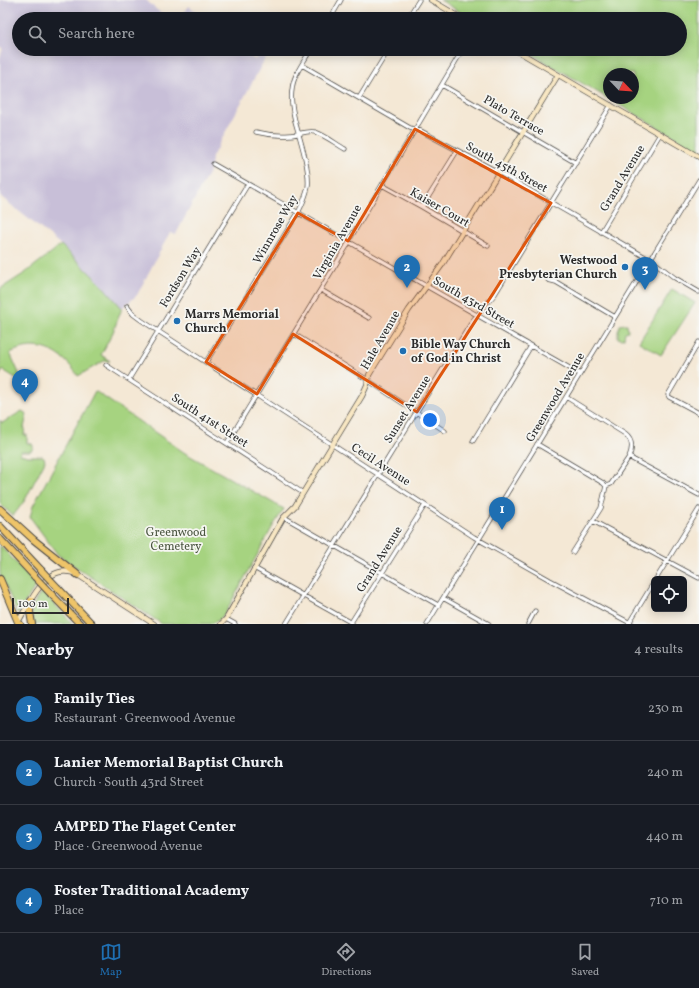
<!DOCTYPE html>
<html lang="en">
<head>
<meta charset="utf-8">
<style>
  :root { --surface:#171b24; --page:#20242c; --text:#f1f3f6; --muted:#9ea1a6; --line:#363941; --accent:#1f6fb2 }
  body { margin:0; font-family:Vollkorn,serif; background:var(--page); color:var(--text) }
  .controls { position:absolute; right:12px; bottom:12px; display:grid; overflow:hidden; border-radius:6px; box-shadow:0 2px 10px #0003 }
  .controls button { width:36px; height:36px; display:grid; place-items:center; padding:0; border:0; border-bottom:1px solid var(--line); background:var(--surface); color:var(--text); font:20px sans-serif }
  .compass { position:absolute; left:603px; top:68px; width:36px; height:36px; border-radius:50%; background:var(--surface); box-shadow:0 2px 10px #0003; rotate:115deg }
  .scale { position:absolute; left:12px; bottom:10px; width:57px; box-sizing:border-box; padding-left:4px; border:2px solid #2b2b2b; border-top:0; font-size:11px; line-height:14px; white-space:nowrap; color:#2b2b2b; -webkit-text-stroke:3px #f6f6f2; paint-order:stroke }
  .you { position:absolute; left:430px; top:420px; width:14px; height:14px; margin:-10px; border:3px solid #fff; border-radius:50%; background:#1a73e8; box-shadow:0 0 0 6px #1a73e833 }
  .badge { display:grid; place-items:center; width:26px; height:26px; border-radius:50%; background:var(--accent); color:#fff; font-size:13px; font-weight:700 }
  .pin { position:absolute; translate:-50% -33px; filter:drop-shadow(0 1px 2px #0008) }
  .pin::after { content:''; position:absolute; top:21px; width:14px; height:12px; background:inherit; clip-path:polygon(0 0,100% 0,50% 100%) }
  .list { margin:0; padding:0; list-style:none }
  h2 { display:flex; justify-content:space-between; align-items:center; height:52px; margin:0; padding:0 16px; font-size:17px }
  h2 small { font-size:13px; font-weight:400; color:var(--muted) }
  .list li { display:grid; grid-template-columns:26px 1fr auto; gap:12px; align-items:center; box-sizing:border-box; height:64px; padding:0 16px; border-top:1px solid var(--line) }
  .list b { display:block; font-size:15px; white-space:nowrap }
  .list p { margin:0; font-size:13px; white-space:nowrap; color:var(--muted) }
  .list em { font-size:13px; font-style:normal; color:var(--muted) }
  .icon { flex:none; width:22px; height:22px; fill:none; stroke:currentColor; stroke-width:2; stroke-linecap:round; stroke-linejoin:round }
  .map { position:relative; flex:none; width:699px; height:624px; overflow:hidden }
  .search { position:absolute; background:var(--surface); box-shadow:0 2px 10px #0003; left:12px; right:12px; top:12px; height:44px; display:flex; align-items:center; gap:10px; box-sizing:border-box; padding:0 14px; border-radius:22px; color:var(--muted); font-size:15px }
  .sheet { height:308px; background:var(--surface) }
  nav { display:flex; justify-content:space-around; align-items:center; box-sizing:border-box; height:56px; border-top:1px solid var(--line); background:var(--surface); font-size:11px; color:var(--muted) }
  nav a { display:grid; justify-items:center; gap:2px }
  nav .on { color:var(--accent) }
  .map>svg:first-child { display:block }
  .industrial { fill:#c8bfd8 }
  .green { fill:#a6d380; stroke:#687f56; fill-rule:evenodd }
  .lines { fill:none; stroke-linecap:round; stroke-linejoin:round }
  .street-casing { stroke:#494744; stroke-width:5 }
  .secondary-casing { stroke:#494744; stroke-width:6 }
  .highway-casing { stroke:#494744; stroke-width:8 }
  .street { stroke:#fff; stroke-width:3.5 }
  .secondary { stroke:#f8e7c3; stroke-width:4.5 }
  .highway { stroke:#eec469; stroke-width:6 }
  .highway-bridge-casing { stroke:#494744; stroke-width:8; stroke-linecap:butt }
  .highway-bridge { stroke:#eec469; stroke-width:6 }
  .marked { fill:#df570e; fill-opacity:0.2; stroke:#df570e; stroke-width:3; stroke-linejoin:round }
  .poi-dot { fill:#1f6fb2; stroke:#f6f6f2; stroke-width:1.5 }
  .labels { text-anchor:middle; stroke-width:3.5; stroke-linejoin:round; paint-order:stroke }
  .street-label { font-size:12px; fill:#2b2b2b; stroke:#f6f6f2 }
  .poi-label { font-size:12px; font-weight:bold; fill:#2b2b2b; stroke:#f6f6f2; text-anchor:start }
  .park-label { font-size:12px; fill:#4a5540; stroke:#f6f6f2 }
</style>
</head>
<body>
<div class="map">
<svg width="699" height="624" viewBox="0 0 699 624">
  <rect width="100%" height="100%" fill="#f6f6f2"/>
  <filter id="ink" filterUnits="userSpaceOnUse"><feTurbulence type="fractalNoise" baseFrequency=".025" numOctaves="2"/><feDisplacementMap in="SourceGraphic" scale="8" xChannelSelector="R" yChannelSelector="G"/><feConvolveMatrix kernelMatrix="1 2 1 2 8 2 1 2 1" color-interpolation-filters="sRGB"/></filter>
  <filter id="wash" filterUnits="userSpaceOnUse"><feTurbulence type="fractalNoise" baseFrequency=".012" numOctaves="4" result="noise"/><feDisplacementMap in="SourceGraphic" scale="16" xChannelSelector="R" yChannelSelector="G"/><feGaussianBlur stdDeviation="0.9" result="paint"/><feColorMatrix in="noise" values="0 0 0 0 0 0 0 0 0 0 0 0 0 0 0 0 0 1.4 0 .05"/><feComposite in="paint" operator="in"/></filter>
  <g filter="url(#wash)">
    <rect width="100%" height="100%" fill="#f4e8d5"/>
    <path class="industrial" d="M0,0h146l11,10 13,9h-151v30h222l14,11 6,-11 7,4 -56,104 -1,11 -35,66 -6,-2 -33,63 -15,13 -22,-25 -39,-38 -61,-49v-139l3,-9 -3,-2z
      M189,6l16,13h-25z"/>
    <path class="green" d="M440,0h259v151l-176,-102h157v-30h-208zM609,74h24v24h-24z
      M61,245l39,38 22,25 -9,24 -12,23 9,6h-6l-26,15c-16,-25 -40,-37 -68,-23l12,27v2l-19,-12 -3,5v-86l25,-16z
      M672,289l23,14 -34,52 -22,-13z
      M625,324h2l1,7 -3,1 -1,6 -3,1 -3,-1v-7l2,-6z
      M95,391l90,62 99,56 -11,17 -47,86 -7,8 -9,4h-48l-104,-69 -28,-38 3,-11z
      M22,411l5,3 -3,14h1l-1,7h3v8l5,1c2,3 1,6 -2,7h-9l-1,3 8,2h14l2,1 1,4 -20,39 -12,16 -13,-12v-84l2,3z
      M0,545l36,40 -18,29 -18,-40z
      M42,591l31,33h-39c-5,-14 0,-22 8,-33z"/>
  </g>
  <g filter="url(#ink)">
    <g class="lines">
      <defs>
        <path id="street" d="M330,19l11,-19
          M407,19l12,-19
          M302,65l108,63 11,3 77,41 156,90 21,16 24,14
          M442,85l134,78
          M359,98l30,-49
          M256,132c12,3 22,4 34,3 8,0 17,-5 25,-3 10,3 21,12 30,17
          M213,164l367,210
          M382,185l40,22 66,39
          M422,207l35,-56
          M601,232l59,-98
          M548,280l8,2 59,35
          M321,290l48,28
          M127,306l6,8 8,6 333,217 76,43 82,44
          M294,334l69,43 82,54
          M699,342l-31,53 1,2 30,16
          M206,362l92,-149c4,-8 8,-17 10,-26 2,-18 -8,-48 -13,-66 -2,-10 -5,-20 -3,-31 1,-15 12,-28 19,-41
          M106,365l197,128
          M129,379l119,-195
          M566,397l59,37c8,6 8,14 4,23l-18,27 -5,2 -5,22 -28,44
          M473,441l58,-95
          M227,443l120,-197 4,-9 112,-188
          M537,444l66,39 3,3
          M629,457l5,3 65,35
          M284,517l154,88
          M593,521l106,57
          M254,568l98,55
          M656,579l43,-70
          M443,598l46,26
          M226,619l9,5
          M629,623l25,-41
          M286,624l187,-304 22,-26 116,-189
          M350,624l75,-119
          M427,624l272,-444
          M528,624l7,-13"/>
        <path id="secondary" d="M431,0l32,19
          M514,49l185,108
          M18,622c8,-13 20,-38 33,-46 9,-6 19,-5 27,-1l76,49
          M221,624l5,-5 57,-101 12,-12 67,-110 5,-11 2,-10 6,-10 34,-55 33,-45 116,-190"/>
        <path id="highway" d="M0,509l34,31 44,35
          M0,526l41,44
          M0,539l35,38
          M0,579l18,43 2,2
          M58,588l34,36
          M51,594l29,30
          M31,601l-1,11 2,12"/>
      </defs>
      <use href="#street" class="street-casing"/>
      <use href="#secondary" class="secondary-casing"/>
      <use href="#highway" class="highway-casing"/>
      <use href="#street" class="street"/>
      <use href="#secondary" class="secondary"/>
      <use href="#highway" class="highway"/>
      <defs>
        <path id="highway-bridge" d="M41,570l17,18
          M35,577l16,17"/>
      </defs>
      <use href="#highway-bridge" class="highway-bridge-casing"/>
      <use href="#highway-bridge" class="highway-bridge"/>
    </g>
  </g>
  <path class="marked" d="M415,129l136,74 -134,209 -124,-78 -36,60 -51,-32 92,-149 50,28z"/>
  <g class="poi-dot">
    <circle cx="625" cy="267" r="4"/>
    <circle cx="177" cy="321" r="4"/>
    <circle cx="403" cy="351" r="4"/>
  </g>
  <g class="labels">
    <g class="street-label">
      <text transform="translate(514 115) rotate(30)" y="4">Plato Terrace</text>
      <text transform="translate(507 167) rotate(29)" y="4">South 45th Street</text>
      <text transform="translate(622 178) rotate(-59)" y="4">Grand Avenue</text>
      <text transform="translate(440 207) rotate(30)" y="4">Kaiser Court</text>
      <text transform="translate(275 229) rotate(-60)" y="4">Winnrose Way</text>
      <text transform="translate(337 242) rotate(-60)" y="4">Virginia Avenue</text>
      <text transform="translate(180 277) rotate(-59)" y="4">Fordson Way</text>
      <text transform="translate(474 302) rotate(30)" y="4">South 43rd Street</text>
      <text transform="translate(380 340) rotate(-60)" y="4">Hale Avenue</text>
      <text transform="translate(555 397) rotate(-59)" y="4">Greenwood Avenue</text>
      <text transform="translate(407 409) rotate(-58)" y="4">Sunset Avenue</text>
      <text transform="translate(210 420) rotate(33)" y="4">South 41st Street</text>
      <text transform="translate(381 464) rotate(33)" y="4">Cecil Avenue</text>
      <text transform="translate(379 559) rotate(-58)" y="4">Grand Avenue</text>
    </g>
    <g class="poi-label">
      <text x="617" y="264" text-anchor="end">Westwood<tspan x="617" dy="14">Presbyterian Church</tspan></text>
      <text x="185" y="318">Marrs Memorial<tspan x="185" dy="14">Church</tspan></text>
      <text x="411" y="348">Bible Way Church<tspan x="411" dy="14">of God in Christ</tspan></text>
    </g>
    <g class="park-label">
      <text x="176" y="536">Greenwood<tspan x="176" dy="14">Cemetery</tspan></text>
    </g>
  </g>
</svg>
<div class="controls">
<button><svg class="icon" aria-label="locate" viewBox="0 0 24 24"><circle cx="12" cy="12" r="6"/><path d="M12 2v4M12 18v4M2 12h4M18 12h4"/></svg></button>
</div>
<svg class="compass" viewBox="-18 -18 36 36"><path d="M0-13l5 13h-10z" fill="#e53935"/><path d="M0 13l5-13h-10z" fill="#9ea1a6"/></svg>
<div class="scale">100 m</div>
<div class="you"></div>
<div class="pin badge" style="left:502px;top:530px">1</div>
<div class="pin badge" style="left:407px;top:288px">2</div>
<div class="pin badge" style="left:645px;top:290px">3</div>
<div class="pin badge" style="left:25px;top:402px">4</div>
<div class="search"><svg class="icon" aria-label="search" viewBox="0 0 24 24"><circle cx="10" cy="10" r="6"/><path d="M15 15l6 6"/></svg>Search here</div>
</div>
<section class="sheet">
<h2>Nearby<small>4 results</small></h2>
<ul class="list">
<li><span class="badge">1</span><div><b>Family Ties</b><p>Restaurant · Greenwood Avenue</p></div><em>230 m</em></li>
<li><span class="badge">2</span><div><b>Lanier Memorial Baptist Church</b><p>Church · South 43rd Street</p></div><em>240 m</em></li>
<li><span class="badge">3</span><div><b>AMPED The Flaget Center</b><p>Place · Greenwood Avenue</p></div><em>440 m</em></li>
<li><span class="badge">4</span><div><b>Foster Traditional Academy</b><p>Place</p></div><em>710 m</em></li>
</ul>
</section>
<nav>
<a class="on"><svg class="icon" aria-label="map" viewBox="0 0 24 24"><path d="M3 6l6-2 6 2 6-2v14l-6 2-6-2-6 2zM9 4v14M15 6v14"/></svg>Map</a>
<a><svg class="icon" aria-label="directions" viewBox="0 0 24 24"><path d="M12 3l9 9-9 9-9-9zM9 14v-3h6M13 9l2 2-2 2"/></svg>Directions</a>
<a><svg class="icon" aria-label="saved" viewBox="0 0 24 24"><path d="M7 4h10v16l-5-4-5 4z"/></svg>Saved</a>
</nav>
</body>
</html>
